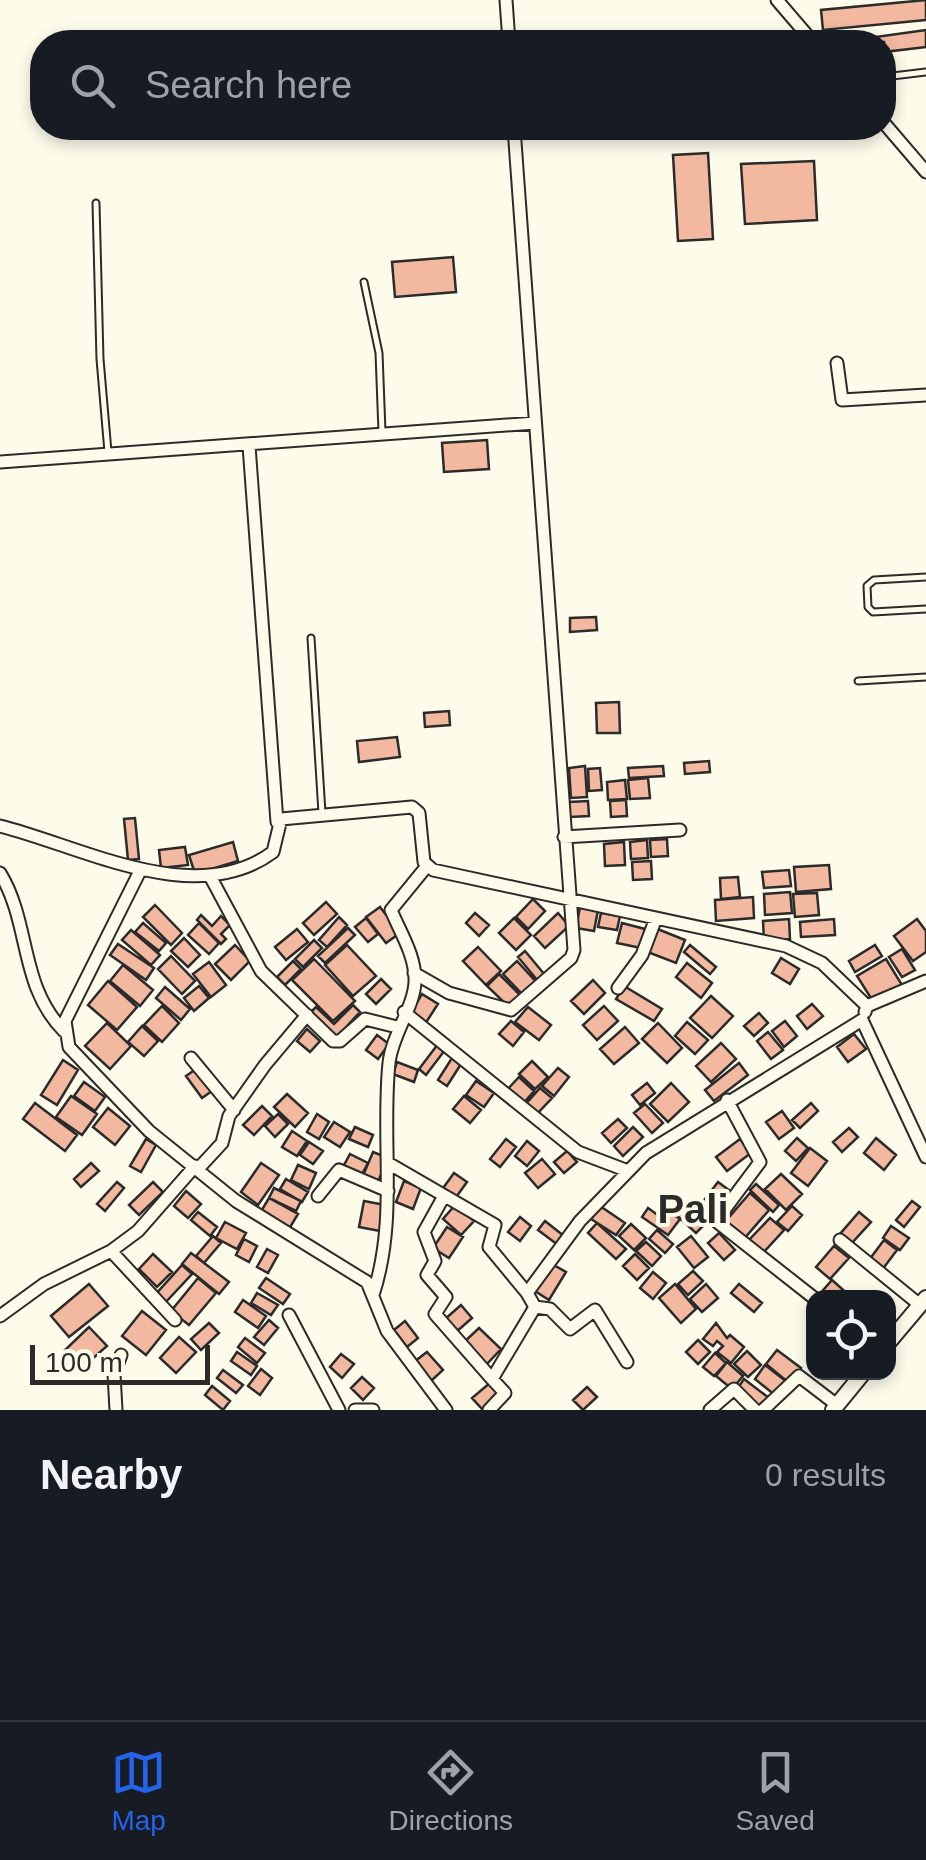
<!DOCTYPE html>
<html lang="en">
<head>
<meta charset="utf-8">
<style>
  :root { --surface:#171b24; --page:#242831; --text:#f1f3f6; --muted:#9ea1a6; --line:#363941; --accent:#2563eb }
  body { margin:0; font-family:Arial,sans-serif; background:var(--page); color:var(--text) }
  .controls { position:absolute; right:30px; bottom:30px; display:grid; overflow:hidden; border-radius:20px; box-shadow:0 5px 15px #0003 }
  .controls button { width:90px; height:90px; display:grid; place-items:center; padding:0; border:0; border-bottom:2px solid var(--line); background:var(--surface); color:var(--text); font:50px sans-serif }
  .scale { position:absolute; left:30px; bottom:25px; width:180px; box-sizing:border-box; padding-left:10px; border:5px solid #2b2b2b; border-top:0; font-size:28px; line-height:35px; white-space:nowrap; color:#2b2b2b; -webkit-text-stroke:8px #fdfbea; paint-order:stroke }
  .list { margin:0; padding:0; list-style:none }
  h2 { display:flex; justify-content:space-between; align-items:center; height:130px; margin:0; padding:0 40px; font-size:42px }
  h2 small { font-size:32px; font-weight:400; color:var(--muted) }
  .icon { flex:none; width:55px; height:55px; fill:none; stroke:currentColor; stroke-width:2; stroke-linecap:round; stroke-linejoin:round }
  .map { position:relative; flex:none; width:926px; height:1410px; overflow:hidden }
  .search { position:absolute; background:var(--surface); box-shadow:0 5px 15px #0003; left:30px; right:30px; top:30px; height:110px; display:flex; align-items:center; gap:25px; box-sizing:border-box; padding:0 35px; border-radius:40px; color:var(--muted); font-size:38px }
  .sheet { height:310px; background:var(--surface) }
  nav { display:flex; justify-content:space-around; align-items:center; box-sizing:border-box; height:140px; border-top:2px solid var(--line); background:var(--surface); font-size:28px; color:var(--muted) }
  nav a { display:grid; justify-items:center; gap:5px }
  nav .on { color:var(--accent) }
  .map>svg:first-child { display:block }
  .building { fill:#f2b8a0; stroke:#2b2b2b; stroke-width:2.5 }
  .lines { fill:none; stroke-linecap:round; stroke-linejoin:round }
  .service-casing { stroke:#2b2b2b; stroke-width:9 }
  .minor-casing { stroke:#2b2b2b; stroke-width:15 }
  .tertiary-casing { stroke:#2b2b2b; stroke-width:18 }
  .service { stroke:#fdfbea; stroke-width:5 }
  .minor { stroke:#fdfbea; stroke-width:11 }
  .tertiary { stroke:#fdfbea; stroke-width:14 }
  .labels { text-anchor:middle; stroke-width:8; stroke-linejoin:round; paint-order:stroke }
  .district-label { font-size:40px; font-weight:bold; fill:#2b2b2b; stroke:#fdfbea }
</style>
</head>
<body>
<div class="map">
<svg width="926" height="1410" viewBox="0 0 926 1410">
  <rect width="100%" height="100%" fill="#fdfbea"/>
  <path class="building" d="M926,0v20l-103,10 -2,-20z
    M926,30v17l-42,5v-10h-44z
    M708,153l5,86 -35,2 -5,-86z
    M814,161l3,59 -72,4 -4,-60z
    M453,257l3,35 -61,5 -3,-35z
    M487,440l2,29 -45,3 -2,-29z
    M596,617l1,13 -27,2v-14z
    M619,702l1,31h-23l-1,-30z
    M449,711l1,14 -25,2 -1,-14z
    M397,737l3,20 -41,5 -2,-21z
    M709,761l1,11 -25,2 -1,-11z
    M585,766l2,31 -16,1 -2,-30z
    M663,766l1,10 -35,2 -1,-10z
    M600,768l2,22 -13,1 -1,-22z
    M648,778l2,20 -20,1 -2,-19z
    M625,780l2,19 -19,1 -1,-18z
    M626,800l1,16 -16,1 -1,-16z
    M588,801l1,15 -19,1 -1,-15z
    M135,818l4,41 -11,1 -4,-41z
    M667,839l1,17 -17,1 -1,-17z
    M647,840l1,18 -17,1 -1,-17z
    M233,842l5,19 -43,13 -6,-19z
    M624,842l1,23 -20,1 -1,-22z
    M185,847l3,18 -27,3 -2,-18z
    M651,861l1,18 -19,1 -1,-18z
    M829,865l2,24 -35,3 -2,-25z
    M789,870l2,16 -27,2 -2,-16z
    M738,877l2,20 -19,2 -1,-21z
    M790,892l2,21 -27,2 -1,-21z
    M817,893l2,22 -24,2 -2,-23z
    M753,897l1,21 -38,3 -1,-21z
    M533,899l12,12 -17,18 -12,-12z
    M326,902l11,12 -23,21 -11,-12z
    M155,905l27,28 -11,12 -28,-28z
    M380,907l20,26 -14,10 -20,-26z
    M580,907l18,3 -4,21 -18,-3z
    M475,913l14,12 -10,11 -13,-13z
    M558,913l11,13 -24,22 -11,-12z
    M601,913l19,3 -3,14 -19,-3z
    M201,915l11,11 9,-10 9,9 -9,9 5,5 -5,5 -24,-24z
    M339,917l8,8 -20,22 -8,-7z
    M366,918l12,16 -10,8 -13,-15z
    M514,918l17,17 -15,15 -17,-17z
    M789,919l1,20 -26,2 -1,-20z
    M834,919l1,16 -34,2 -1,-15z
    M917,919l9,12v21l-13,9 -19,-25z
    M143,923l23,20 -7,8 -24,-19z
    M199,923l20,20 -10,11 -21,-19z
    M622,923l23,6 -4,19 -24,-5z
    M348,928l7,7 -30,28 -7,-7z
    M655,928l30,12 -9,23 -31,-12z
    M297,929l11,13 -22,18 -11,-13z
    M131,930l29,25 -9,10 -29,-25z
    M184,938l16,17 -12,12 -17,-16z
    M314,940l8,8 -19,19 -8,-8z
    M118,944l36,24 -8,12 -36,-25z
    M235,945l15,16 -19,19 -16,-16z
    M347,945l29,31 -23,20 -28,-31z
    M690,945l26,22 -6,7 -26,-22z
    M875,945l7,11 -27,16 -6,-11z
    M478,947l23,24 -15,14 -23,-24z
    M902,949l13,21 -13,7 -13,-20z
    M525,951l20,24 -7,6 -20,-24z
    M171,956l24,25 -13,13 -24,-25z
    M781,958l18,11 -9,15 -18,-11z
    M314,959l41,42 -22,20 -41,-41z
    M886,959l16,26 -28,18 -17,-27z
    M293,961l8,8 -16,16 -8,-8z
    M517,961l21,23 -13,13 -22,-23z
    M209,962l17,23 -15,12 -18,-23z
    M687,963l25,20 -11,15 -25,-21z
    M123,965l30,25 -13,16 -30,-25z
    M499,974l22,22 -11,12 -23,-22z
    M381,979l10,10 -15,15 -10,-10z
    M593,980l12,13 -21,21 -13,-13z
    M108,981l29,26 -20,23 -29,-25z
    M199,986l10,12 -15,13 -10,-13z
    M624,986l38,23 -8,12 -38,-22z
    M165,987l25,22 -9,11 -25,-22z
    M422,994l16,10 -13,20 -15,-10z
    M711,996l22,20 -21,22 -22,-20z
    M812,1004l11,12 -16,13 -10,-13z
    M353,1005l7,7 -25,27 -26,-25 7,-7 18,17z
    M162,1006l17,17 -17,19 -18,-17z
    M604,1006l14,15 -21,19 -14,-15z
    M528,1007l23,18 -12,15 -24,-18z
    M759,1013l9,10 -14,13 -10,-10z
    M511,1021l13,11 -11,14 -14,-12z
    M785,1021l12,15 -13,11 -12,-16z
    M687,1022l21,18 -13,14 -20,-18z
    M107,1023l24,23 -21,23 -25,-23z
    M658,1023l24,25 -15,15 -25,-24z
    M142,1026l16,15 -14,15 -16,-14z
    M625,1027l14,16 -25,21 -14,-15z
    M307,1029l13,12 -10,11 -13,-11z
    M768,1032l15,18 -12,9 -14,-18z
    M854,1034l12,15 -18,13 -11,-15z
    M377,1035l12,9 -11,15 -12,-9z
    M721,1043l15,16 -25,23 -15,-16z
    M438,1044l7,6 -19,25 -7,-6z
    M452,1058l9,6 -14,22 -9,-6z
    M63,1060l15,10 -21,35 -16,-10z
    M532,1061l16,16 -13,12 -16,-15z
    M397,1062l21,8 -4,12 -21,-8z
    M739,1063l9,12 -34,26 -9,-11z
    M558,1068l11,9 -15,19 -12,-10z
    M196,1069l16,22 -10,7 -16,-22z
    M519,1077l15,14 -13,15 -16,-14z
    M476,1081l18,12 -10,14 -18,-12z
    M84,1082l21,15 -10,14 -21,-15z
    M647,1083l8,10 -15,12 -8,-10z
    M671,1083l18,19 -21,20 -18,-18z
    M540,1088l12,10 -17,18 -11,-10z
    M287,1094l21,19 -13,14 -21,-20z
    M71,1096l26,18 -15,21 -26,-18z
    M464,1096l17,14 -11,13 -17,-14z
    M35,1103l42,32 -12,16 -42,-32z
    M811,1103l7,8 -18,17 -8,-8z
    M645,1104l18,19 -11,10 -18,-20z
    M262,1106l10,10 -18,19 -11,-10z
    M108,1108l22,18 -15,19 -22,-18z
    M782,1111l12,17 -15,11 -13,-17z
    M278,1114l10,10 -13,13 -10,-11z
    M317,1114l12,8 -10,17 -12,-7z
    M618,1119l9,9 -16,15 -9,-10z
    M334,1122l16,10 -10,15 -16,-10z
    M355,1127l18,8 -5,12 -19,-8z
    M633,1127l10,10 -20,19 -9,-10z
    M849,1128l9,9 -16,15 -9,-10z
    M292,1131l15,10 -10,15 -15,-9z
    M797,1138l11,10 -12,13 -11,-10z
    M876,1138l20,17 -12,15 -20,-17z
    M146,1139l10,6 -15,27 -11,-6z
    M506,1139l10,8 -16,20 -10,-8z
    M740,1139l11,14 -24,18 -11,-14z
    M527,1141l12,10 -12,15 -12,-10z
    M309,1142l14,9 -10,13 -13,-9z
    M810,1148l17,13 -19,25 -17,-13z
    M567,1151l10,11 -13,11 -10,-11z
    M373,1152l15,6 -11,26 -15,-6z
    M350,1154l18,9 -7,13 -18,-9z
    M542,1159l13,15 -17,14 -13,-15z
    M91,1163l8,8 -18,16 -7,-8z
    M261,1163l18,12 -21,30 -17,-13z
    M298,1165l18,8 -7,16 -18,-9z
    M454,1173l13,9 -13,18 -13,-9z
    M781,1174l21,20 -16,16 -21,-21z
    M286,1179l22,13 -6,10 -22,-13z
    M404,1181l17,7 -8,21 -17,-7z
    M117,1182l7,6 -19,23 -8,-7z
    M153,1182l10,10 -24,23 -10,-10z
    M718,1182l15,11 -23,30 -15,-11z
    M756,1184l23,21 -6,7 -23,-22z
    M274,1188l27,13 -5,10 -27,-13z
    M186,1191l15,13 -13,14 -14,-12z
    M750,1193l19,17 -26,30 -19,-17z
    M269,1198l29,16 -9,15 -29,-16z
    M364,1201l21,4 -5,26 -21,-4z
    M912,1201l8,6 -16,20 -8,-7z
    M456,1204l18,17 -13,14 -18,-16z
    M682,1205l21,21 -7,7 -22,-20z
    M600,1206l25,17 -9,12 -25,-16z
    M792,1206l10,9 -14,16 -11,-9z
    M648,1208l11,8 5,-8 16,11 -12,16 -26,-18z
    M198,1212l19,15 -7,9 -19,-16z
    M859,1212l12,10 -20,22 -11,-10z
    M520,1217l11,9 -11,15 -12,-9z
    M770,1218l14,12 -22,24 -14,-13z
    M545,1221l19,15 -6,9 -20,-15z
    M225,1222l21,11 -9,16 -21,-11z
    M597,1223l29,26 -10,10 -28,-26z
    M631,1224l15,14 -12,12 -15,-14z
    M891,1226l18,12 -9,12 -17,-12z
    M447,1227l16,10 -14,21 -16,-10z
    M657,1230l16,14 -8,9 -16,-14z
    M719,1233l16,17 -11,10 -16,-17z
    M213,1236l8,7 -17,20 -8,-7z
    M691,1236l17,21 -14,11 -17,-21z
    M244,1239l13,7 -8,16 -13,-7z
    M884,1240l13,10 -15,20 -13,-10z
    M646,1242l15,14 -9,10 -16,-15z
    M834,1246l15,12 -19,21 -14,-12z
    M267,1249l11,6 -10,18 -11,-6z
    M191,1253l38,29 -10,12 -37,-30z
    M153,1254l19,18 -15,15 -18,-18z
    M635,1254l14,14 -12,12 -14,-14z
    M552,1264l14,8 -17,28 -14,-9z
    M182,1265l10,9 -28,30 -9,-9z
    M693,1271l10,10 -15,14 -10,-11z
    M653,1272l13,11 -13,16 -13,-11z
    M198,1278l18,15 -27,32 -18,-14z
    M266,1278l24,16 -7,10 -24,-16z
    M832,1280l18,16 -2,2 -31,-1z
    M89,1284l19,22 -39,31 -18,-21z
    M675,1284l21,25 -15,14 -22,-25z
    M706,1284l12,14 -16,14 -12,-13z
    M739,1284l23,19 -8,9 -23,-19z
    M257,1293l21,12 -7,10 -20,-12z
    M243,1300l23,16 -8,12 -23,-16z
    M461,1305l11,13 -17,15 -11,-13z
    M142,1311l24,19 -20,25 -24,-19z
    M269,1320l9,8 -14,17 -10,-8z
    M405,1321l13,17 -11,9 -13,-17z
    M209,1323l10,10 -18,17 -10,-11z
    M716,1323l11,15 3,-3 14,12 -13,16 -14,-11 6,-6 -6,-5 -4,5 -10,-7z
    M89,1327l18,19 -25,22 -17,-18z
    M479,1328l22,21 -16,17 -23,-22z
    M179,1337l17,15 -20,21 -16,-15z
    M245,1338l20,15 -8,10 -19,-16z
    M698,1340l12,12 -12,12 -12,-12z
    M777,1350l24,18 -12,15 -23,-19z
    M747,1351l14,14 -13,12 -14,-13z
    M237,1352l20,14 -6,9 -20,-14z
    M427,1352l16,18 -12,11 -17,-19z
    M715,1353l11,10 -12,13 -11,-9z
    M341,1354l13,10 -12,14 -12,-11z
    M727,1362l16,14 -11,13 -16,-13z
    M765,1365l22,17 -11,14 -21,-17z
    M261,1369l11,9 -12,17 -12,-9z
    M223,1370l20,15 -7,8 -19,-15z
    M362,1377l12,11 -11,12 -12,-12z
    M744,1379l25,19 -7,10 -25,-19z
    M491,1382l12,14 -20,14 -11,-12z
    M212,1386l18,15 -7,9 -18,-15z
    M587,1387l10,10 -14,13 -10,-10z"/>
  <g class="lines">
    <defs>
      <path id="service" d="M884,77l42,-5
        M96,203l4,156 8,93
        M364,282l15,71 3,79
        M926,577l-52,3 -7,6 1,21 5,5 53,-3
        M311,638l11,175
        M858,681l68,-4"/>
      <path id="minor" d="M506,0l3,42
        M777,0l36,42
        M884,123l42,49
        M837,363l5,37 84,-5
        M249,446l28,376
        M0,462l535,-39
        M0,826c81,20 195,84 273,26l8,-33 131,-12 7,6 5,49 9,8 353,76 36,17 45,43
        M564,837l116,-7
        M140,871l-75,150 4,26 80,84 87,70 131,81 20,49 59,79
        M0,873c31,51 19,113 64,158
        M210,876l51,95 72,70h7l25,-22 32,8
        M414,973l35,20 62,17 60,-52 3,-8 -60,-822
        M618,988l24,-33 14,-37
        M404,1012l174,140 50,19
        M865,1012l2,-6 59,-25
        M191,1058l43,52
        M727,1100l33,62 -44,59 98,77
        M388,1163l107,62 -6,22 38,46
        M198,1169l24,-26 7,-27 36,-51 42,-50
        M318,1196l21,-26 49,21
        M444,1196l-20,36 11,29 -8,14 19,22 -11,17 57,65
        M840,1240l80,65
        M111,1251l64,69
        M373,1295c25,-76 8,-154 16,-232 3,-28 25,-56 26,-81 1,-26 -15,-50 -24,-72l36,-44
        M535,1307l15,2 20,20 25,-19 32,52
        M289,1315l50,95
        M0,1316l44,-32 67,-33 27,-20 57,-65
        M116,1410l-2,-36 7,-19
        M355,1410h18
        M489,1410l16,-17 -13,-14 43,-72 -8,-14 53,-72 66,-68 216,-133 64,137
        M710,1410l24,-21 21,21
        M763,1410l36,-34 38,29"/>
      <path id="tertiary" d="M888,1343l38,-45
        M833,1410l31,-38"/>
    </defs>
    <use href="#service" class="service-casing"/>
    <use href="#minor" class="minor-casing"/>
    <use href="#tertiary" class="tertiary-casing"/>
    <use href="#service" class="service"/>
    <use href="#minor" class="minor"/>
    <use href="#tertiary" class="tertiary"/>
  </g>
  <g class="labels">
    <g class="district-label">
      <text x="693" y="1223">Pali</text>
    </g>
  </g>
</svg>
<div class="controls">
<button><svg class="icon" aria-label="locate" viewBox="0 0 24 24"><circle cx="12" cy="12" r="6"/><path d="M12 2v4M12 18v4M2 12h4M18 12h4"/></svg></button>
</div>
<div class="scale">100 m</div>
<div class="search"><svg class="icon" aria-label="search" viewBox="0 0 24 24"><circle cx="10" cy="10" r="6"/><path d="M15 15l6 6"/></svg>Search here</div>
</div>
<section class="sheet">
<h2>Nearby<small>0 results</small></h2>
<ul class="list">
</ul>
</section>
<nav>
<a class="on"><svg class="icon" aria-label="map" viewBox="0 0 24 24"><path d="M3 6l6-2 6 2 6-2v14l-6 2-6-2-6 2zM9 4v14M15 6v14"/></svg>Map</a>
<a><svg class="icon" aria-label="directions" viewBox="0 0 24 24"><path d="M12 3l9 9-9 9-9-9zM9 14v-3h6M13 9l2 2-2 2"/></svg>Directions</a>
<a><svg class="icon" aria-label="saved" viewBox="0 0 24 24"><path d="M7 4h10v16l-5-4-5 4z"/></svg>Saved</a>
</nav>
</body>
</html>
